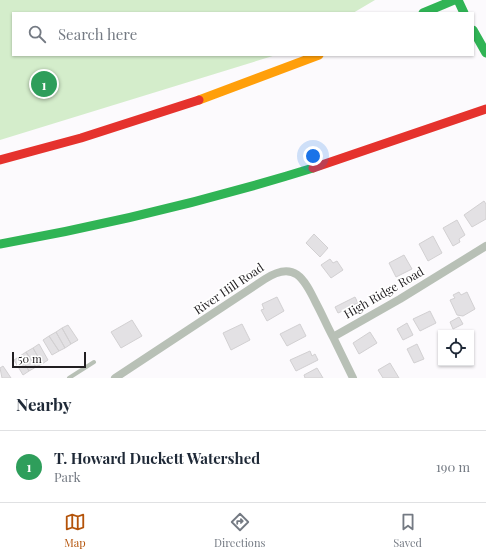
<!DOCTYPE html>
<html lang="en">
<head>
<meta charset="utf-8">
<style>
  :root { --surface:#fff; --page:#f2f2f3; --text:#1f2937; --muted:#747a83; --line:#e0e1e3; --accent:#b45309 }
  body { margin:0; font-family:"Playfair Display",serif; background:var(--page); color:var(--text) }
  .controls { position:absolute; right:12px; bottom:12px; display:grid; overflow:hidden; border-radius:0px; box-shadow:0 1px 3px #0004 }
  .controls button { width:36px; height:36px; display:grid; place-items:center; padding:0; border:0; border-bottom:1px solid var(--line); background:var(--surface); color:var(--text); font:20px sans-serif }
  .scale { position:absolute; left:12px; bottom:10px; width:74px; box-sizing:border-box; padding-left:4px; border:2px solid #211e21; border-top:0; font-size:11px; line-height:14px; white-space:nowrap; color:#211e21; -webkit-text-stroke:3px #fff; paint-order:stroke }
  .you { position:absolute; left:313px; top:156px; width:14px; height:14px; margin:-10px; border:3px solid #fff; border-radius:50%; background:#1a73e8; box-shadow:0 0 0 6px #1a73e833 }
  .badge { display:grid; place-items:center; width:26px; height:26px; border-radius:50%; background:var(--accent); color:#fff; font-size:13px; font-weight:700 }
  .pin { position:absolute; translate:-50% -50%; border:2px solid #fff; box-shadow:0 1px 4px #0006 }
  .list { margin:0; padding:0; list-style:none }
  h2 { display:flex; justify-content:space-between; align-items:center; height:52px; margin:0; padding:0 16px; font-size:17px }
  h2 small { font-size:13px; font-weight:400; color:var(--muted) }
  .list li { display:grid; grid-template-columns:26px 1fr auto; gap:12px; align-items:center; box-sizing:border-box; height:72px; padding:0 16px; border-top:1px solid var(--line) }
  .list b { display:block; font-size:15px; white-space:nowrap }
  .list p { margin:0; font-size:13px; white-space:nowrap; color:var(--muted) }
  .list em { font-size:13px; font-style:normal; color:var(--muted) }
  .icon { flex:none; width:22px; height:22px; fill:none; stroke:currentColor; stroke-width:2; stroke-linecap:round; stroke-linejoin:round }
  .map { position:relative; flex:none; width:486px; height:378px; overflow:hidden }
  .search { position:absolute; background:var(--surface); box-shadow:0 1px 3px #0004; left:12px; right:12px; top:12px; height:44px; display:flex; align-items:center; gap:10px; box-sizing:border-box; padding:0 14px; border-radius:0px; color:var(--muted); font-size:15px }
  .sheet { height:124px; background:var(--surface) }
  nav { display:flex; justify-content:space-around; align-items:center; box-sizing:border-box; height:56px; border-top:1px solid var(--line); background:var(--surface); font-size:11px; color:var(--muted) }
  nav a { display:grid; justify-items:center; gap:2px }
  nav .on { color:var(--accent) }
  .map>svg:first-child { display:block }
  .green { fill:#d4edcb }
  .building { fill:#e3e1e4; stroke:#d2d0d2 }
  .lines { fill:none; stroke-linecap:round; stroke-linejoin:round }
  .lane { stroke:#b8c0b6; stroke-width:4 }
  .street { stroke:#b8c0b6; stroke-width:8 }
  .fast { stroke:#30b455; stroke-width:9 }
  .slow { stroke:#ff9f0a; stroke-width:9 }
  .jam { stroke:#e5322d; stroke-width:9 }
  .labels { text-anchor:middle; stroke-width:3.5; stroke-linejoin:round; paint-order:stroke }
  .street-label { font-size:12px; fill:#211e21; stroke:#fff }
</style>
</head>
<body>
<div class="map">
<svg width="486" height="378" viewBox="0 0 486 378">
  <rect width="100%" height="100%" fill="#fcfafd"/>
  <path class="green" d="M0,0h375l-22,13h-340v42h263l-276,85z"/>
  <path class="building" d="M484,201l2,3v15l-14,8 -8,-12z
    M457,220l8,15 -6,4 1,3 -7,4 -10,-18z
    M314,234l14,14 -8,9 -14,-14z
    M433,236l9,17 -14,8 -9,-17z
    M404,255l8,14 -16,8 -7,-14z
    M330,259l3,4 4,-2 6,9 -12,8 -10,-13z
    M459,292l2,3 6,-3 8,17 -12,7 -6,-1 -7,-15 5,-2 -2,-3z
    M277,297l7,14 -17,10 -6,-11 3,-1 -2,-5z
    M355,297l3,6 -5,2 2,4 -7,3 -1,-3 -9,4 -3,-6z
    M430,311l6,12 -16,8 -7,-12z
    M459,317l4,7 -10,5 -3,-7z
    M132,320l10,16 -21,12 -10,-16z
    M407,323l6,12 -10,5 -6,-11z
    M242,324l8,16 -19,10 -8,-17z
    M300,324l6,12 -19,10 -7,-12z
    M68,325l10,15 -7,4 -9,-16z
    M62,328l9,16 -6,4 -9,-16z
    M56,332l9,16 -6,3 -10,-15z
    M370,332l7,11 -18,11 -6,-11z
    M49,336l10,15 -7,4 -9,-15z
    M39,344l9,16 -6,4 -9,-16z
    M417,344l7,15 -10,4 -7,-14z
    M33,348l9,16 -6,3 -10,-15z
    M310,351l2,5 3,-2 3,6 -22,11 -6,-11z
    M26,352l10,15 -7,4 -9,-15z
    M20,356l9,15 -6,4 -9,-15z
    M390,363l9,15h-16l-5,-8z
    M3,366l8,12h-9l-2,-10z
    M317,368l6,10h-18l-1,-3z"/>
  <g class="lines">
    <path class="lane" d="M69,378l25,-16"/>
    <path class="street" d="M115,378l150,-99c29,-19 39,-1 51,24 6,11 11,23 17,34
      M353,378l-20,-41 67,-38 86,-53"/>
    <path class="fast" d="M458,0l6,13
      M423,13l31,-13
      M473,30l13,23
      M0,244c106,-19 210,-44 313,-76"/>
    <path class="slow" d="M199,100l120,-45"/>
    <path class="jam" d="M0,160l81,-22 118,-38
      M313,168l173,-59"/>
  </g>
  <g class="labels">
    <g class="street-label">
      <text transform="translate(229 289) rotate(-34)" y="4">River Hill Road</text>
      <text transform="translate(384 293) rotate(-30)" y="4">High Ridge Road</text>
    </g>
  </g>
</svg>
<div class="controls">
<button><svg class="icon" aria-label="locate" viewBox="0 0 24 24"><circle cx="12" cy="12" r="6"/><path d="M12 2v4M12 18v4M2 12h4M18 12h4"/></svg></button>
</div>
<div class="scale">50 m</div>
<div class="you"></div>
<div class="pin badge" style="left:44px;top:84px;background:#2e9e5b">1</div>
<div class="search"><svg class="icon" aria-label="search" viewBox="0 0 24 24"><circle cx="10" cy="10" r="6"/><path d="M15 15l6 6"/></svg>Search here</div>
</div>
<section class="sheet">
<h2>Nearby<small></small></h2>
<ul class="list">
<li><span class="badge" style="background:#2e9e5b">1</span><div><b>T. Howard Duckett Watershed</b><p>Park</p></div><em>190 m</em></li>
</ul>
</section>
<nav>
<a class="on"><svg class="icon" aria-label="map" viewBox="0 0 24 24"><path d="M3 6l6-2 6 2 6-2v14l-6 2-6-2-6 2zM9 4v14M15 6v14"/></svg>Map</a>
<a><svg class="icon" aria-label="directions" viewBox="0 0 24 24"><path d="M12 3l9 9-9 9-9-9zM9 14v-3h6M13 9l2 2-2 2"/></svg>Directions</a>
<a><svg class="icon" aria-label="saved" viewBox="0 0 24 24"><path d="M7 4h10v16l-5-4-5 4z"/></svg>Saved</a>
</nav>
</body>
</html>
